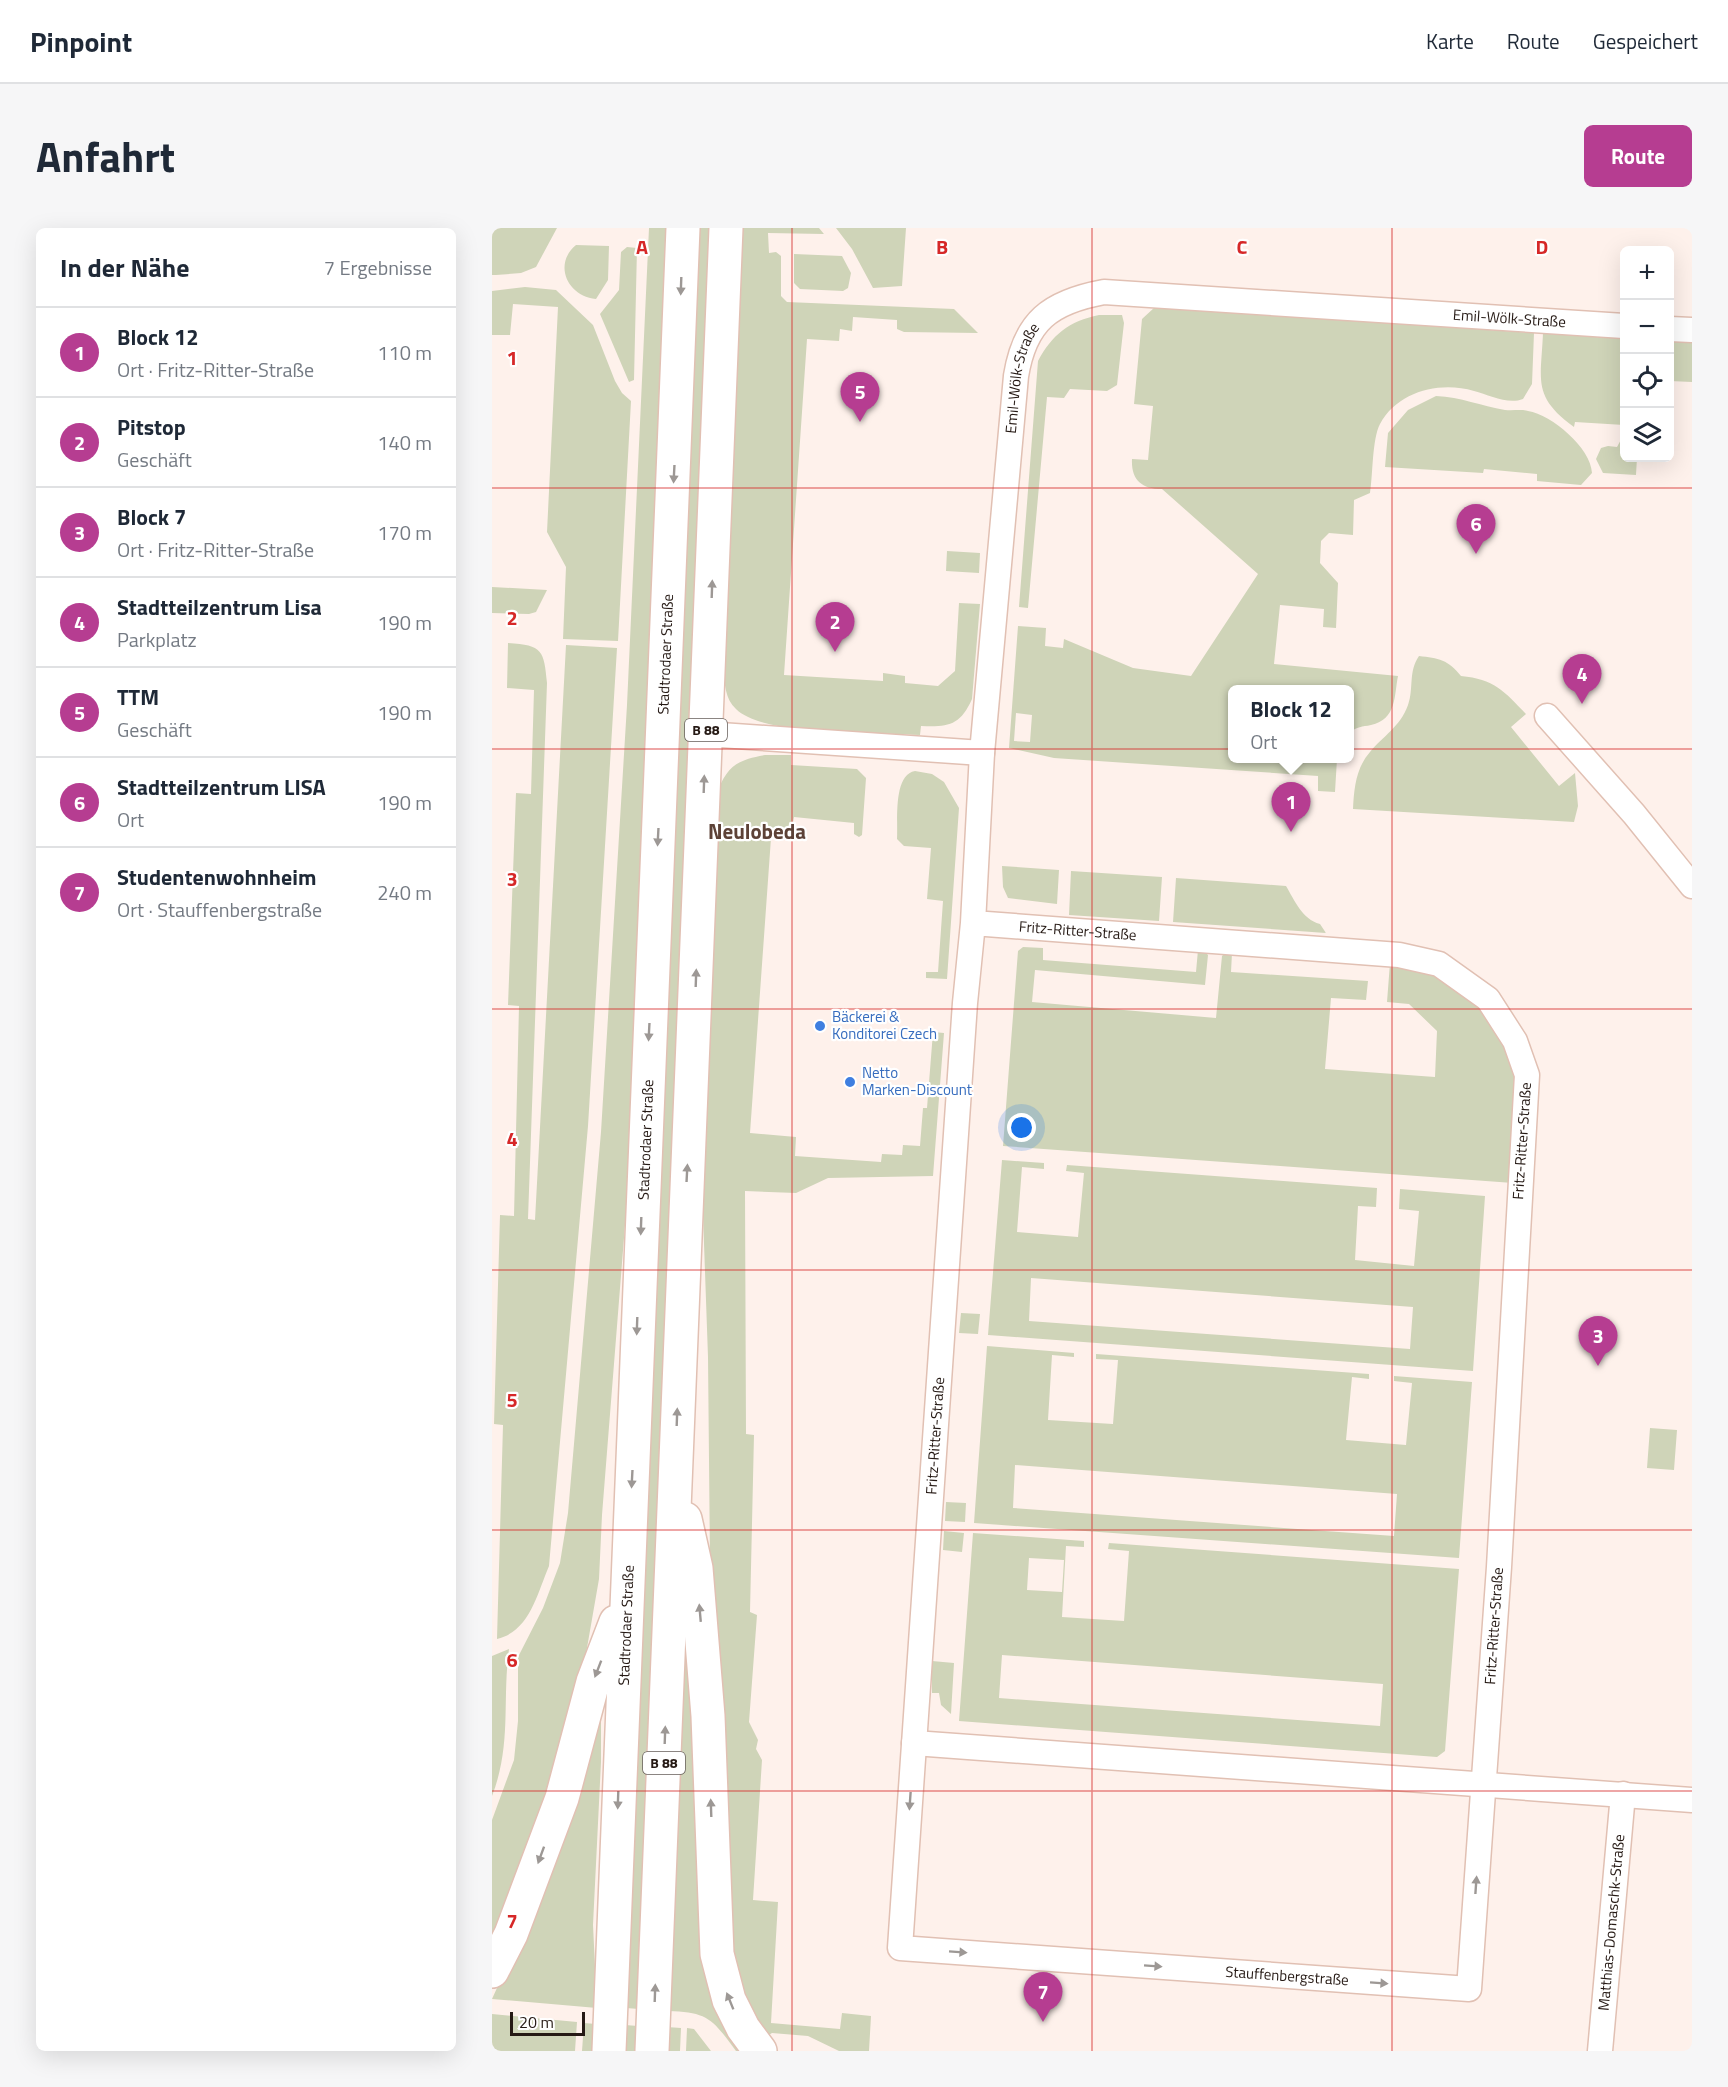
<!DOCTYPE html>
<html lang="de">
<head>
<meta charset="utf-8">
<style>
  :root { --surface:#fff; --page:#f6f6f7; --text:#1f2937; --muted:#747a83; --line:#e0e1e3; --accent:#b63d91 }
  body { margin:0; font-family:"Titillium Web",sans-serif; background:var(--page); color:var(--text) }
  .controls { position:absolute; right:18px; top:18px; display:grid; overflow:hidden; border-radius:9px; box-shadow:0 6px 24px #0002 }
  .controls button { width:54px; height:54px; display:grid; place-items:center; padding:0; border:0; border-bottom:2px solid var(--line); background:var(--surface); color:var(--text); font:30px sans-serif }
  .scale { position:absolute; left:18px; bottom:15px; width:75px; box-sizing:border-box; padding-left:6px; border:3px solid #251914; border-top:0; font-size:16px; line-height:21px; white-space:nowrap; color:#251914; -webkit-text-stroke:4px #fff; paint-order:stroke }
  .you { position:absolute; left:530px; top:900px; width:21px; height:21px; margin:-15px; border:4px solid #fff; border-radius:50%; background:#1a73e8; box-shadow:0 0 0 9px #1a73e833 }
  .badge { display:grid; place-items:center; width:39px; height:39px; border-radius:50%; background:var(--accent); color:#fff; font-size:20px; font-weight:700 }
  .pin { position:absolute; translate:-50% -50px; filter:drop-shadow(0 2px 3px #0008) }
  .pin::after { content:''; position:absolute; top:32px; width:21px; height:18px; background:inherit; clip-path:polygon(0 0,100% 0,50% 100%) }
  .popup { position:absolute; left:736px; top:457px; width:126px; height:78px; box-sizing:border-box; display:grid; place-content:center; border-radius:9px; background:var(--surface); filter:drop-shadow(0 2px 4px #0005); font-size:20px; white-space:nowrap; color:var(--muted) }
  .popup b { font-size:22px; color:var(--text) }
  .popup::after { content:''; position:absolute; left:50%; top:100%; margin-left:-12px; border:12px solid transparent; border-top-color:var(--surface) }
  .list { margin:0; padding:0; list-style:none }
  h2 { display:flex; justify-content:space-between; align-items:center; height:78px; margin:0; padding:0 24px; font-size:26px }
  h2 small { font-size:20px; font-weight:400; color:var(--muted) }
  .list li { display:grid; grid-template-columns:39px 1fr auto; gap:18px; align-items:center; box-sizing:border-box; height:90px; padding:0 24px; border-top:2px solid var(--line) }
  .list b { display:block; font-size:22px; white-space:nowrap }
  .list p { margin:0; font-size:20px; white-space:nowrap; color:var(--muted) }
  .list em { font-size:20px; font-style:normal; color:var(--muted) }
  .icon { flex:none; width:33px; height:33px; fill:none; stroke:currentColor; stroke-width:2; stroke-linecap:round; stroke-linejoin:round }
  .map { position:relative; flex:none; width:1200px; height:1823px; overflow:hidden; border-radius:9px }
  header { display:flex; align-items:center; gap:36px; box-sizing:border-box; height:84px; padding:0 30px; background:var(--surface); border-bottom:2px solid var(--line) }
  header strong { font-size:28px }
  nav { display:flex; gap:33px; margin-inline-start:auto; font-size:21px }
  .intro { display:flex; align-items:center; justify-content:space-between; box-sizing:border-box; height:144px; padding:0 36px }
  h1 { margin:0; font-size:42px }
  .button { padding:15px 27px; border-radius:9px; background:var(--accent); color:#fff; font-size:21px; font-weight:700 }
  main { display:flex; gap:36px; padding:0 36px }
  aside { flex:1; background:var(--surface); border-radius:9px; box-shadow:0 6px 24px #0002 }
  .map>svg:first-child { display:block }
  .green { fill:#cfd4b8; fill-rule:evenodd }
  .lines { fill:none; stroke-linecap:round; stroke-linejoin:round }
  .minor-casing { stroke:#e1c0b3; stroke-width:27 }
  .primary-casing { stroke:#e1c0b3; stroke-width:36 }
  .minor { stroke:#fff; stroke-width:24 }
  .primary { stroke:#fff; stroke-width:33 }
  .oneway { fill:#9d9895 }
  .grid { fill:none; stroke:#d62828; stroke-width:1.5; stroke-opacity:0.55 }
  .shop-dot { fill:#3f7fe0; stroke:#fff; stroke-width:2 }
  .labels { text-anchor:middle; stroke-width:4.5; stroke-linejoin:round; paint-order:stroke }
  .shield { fill:#fff; stroke:#665e5a; stroke-width:1.5 }
  .shield-label { font-size:14px; font-weight:bold; fill:#251914 }
  .street-label { font-size:15px; fill:#251914; stroke:#fff }
  .shop-label { font-size:15px; fill:#366cbe; stroke:#fff; text-anchor:start }
  .district-label { font-size:21px; font-weight:bold; fill:#5d4237; stroke:#fff }
  .grid-label { font-size:20px; text-anchor:middle; font-weight:bold; fill:#d62828; stroke:#fff; stroke-width:4.5; stroke-linejoin:round; paint-order:stroke }
</style>
</head>
<body>
<header>
<strong>Pinpoint</strong>
<nav><a>Karte</a><a>Route</a><a>Gespeichert</a></nav>
</header>
<div class="intro"><h1>Anfahrt</h1><a class="button">Route</a></div>
<main>
<aside>
<h2>In der Nähe<small>7 Ergebnisse</small></h2>
<ul class="list">
<li><span class="badge">1</span><div><b>Block 12</b><p>Ort · Fritz-Ritter-Straße</p></div><em>110 m</em></li>
<li><span class="badge">2</span><div><b>Pitstop</b><p>Geschäft</p></div><em>140 m</em></li>
<li><span class="badge">3</span><div><b>Block 7</b><p>Ort · Fritz-Ritter-Straße</p></div><em>170 m</em></li>
<li><span class="badge">4</span><div><b>Stadtteilzentrum Lisa</b><p>Parkplatz</p></div><em>190 m</em></li>
<li><span class="badge">5</span><div><b>TTM</b><p>Geschäft</p></div><em>190 m</em></li>
<li><span class="badge">6</span><div><b>Stadtteilzentrum LISA</b><p>Ort</p></div><em>190 m</em></li>
<li><span class="badge">7</span><div><b>Studentenwohnheim</b><p>Ort · Stauffenbergstraße</p></div><em>240 m</em></li>
</ul>
</aside>
<div class="map">
<svg width="1200" height="1823" viewBox="0 0 1200 1823">
  <rect width="100%" height="100%" fill="#fef1eb"/>
  <path class="green" d="M0,0h65l-21,39 -15,6 -25,2h-4z
    M157,0h19l-36,909 -30,378 -3,64 -23,132 -84,236v-127l22,-60 4,-39v-64l25,-49 17,-45 8,-50 33,-381 26,-427z
    M206,0h11l-3,123 -67,1658 -13,-1z
    M247,0h80l5,6 -56,-1 1,20 7,-1 5,4v40l6,6 167,7 24,24 -74,-1 -7,-3v-9l-44,-3 -1,14 -12,-2 -1,12 -32,-2 -23,336 99,6v-8l22,3v7l33,3 17,-15 4,-68 21,1 -8,95c-12,27 -24,28 -51,27l-1,9c-42,-3 -156,2 -184,-26 -11,-10 -11,-25 -13,-39z
    M344,0h70l-4,58 -29,2 -21,-39z
    M84,17l33,1 -1,34 -12,19c-29,-3 -43,-35 -20,-54z
    M135,19l10,1 -3,132 -5,2 -29,-68 19,-24 2,-38z
    M302,26l48,2 9,17 -3,15 -5,3 -43,-2 -6,-6z
    M33,59l31,3 37,35 22,56 7,12 9,8 -13,240 -55,-2 3,-72 -19,-35 11,-225 -45,-3 -3,31h-18v-44z
    M663,79l379,26 -2,51 -9,15c-15,6 -34,-4 -49,-8 -34,-10 -76,0 -94,33 -8,15 -7,52 -10,69l-16,7 -1,35 -24,-2 -8,8 -1,22 18,20 -2,45 -13,-1 1,-18 -44,-4 -6,59 124,12c-4,20 -1,43 -27,49 -9,2 -14,1 -21,8v-43h-118v68l105,1 -2,33 -17,-1v-15l-264,-18 -45,-10 9,-122 28,2 -1,18 18,2 1,-9 69,29 58,8 67,-102 -96,-85c-21,0 -31,-10 -30,-30l16,1 5,-54 -19,-2 8,-85zM524,485l16,2 -2,27 -16,-1z
    M607,87h23l2,8 -7,62 -10,6 -37,-2 -6,9 -17,-1 -19,211 -9,-1 19,-246c14,-26 31,-40 61,-46z
    M1051,105l81,5v87l-49,-3 -1,5c-42,-31 -33,-46 -31,-94z
    M1178,112l22,1v41l-22,-1z
    M944,168c25,1 45,10 69,14 8,1 16,-1 23,1 24,4 63,37 64,62l-11,12 -44,-4v-7l-53,-5 -1,4 -98,-6 3,-34 20,-23z
    M1132,206v24h13l-1,17 -33,-2 -7,-14 5,-11 7,-2 9,1z
    M455,323l33,2 -1,20 -33,-2z
    M0,359l55,3 -11,22 -7,2 -37,-1z
    M16,415c35,2 36,8 39,40l-19,536 7,1 31,-575 51,3 -29,478 -39,440c-12,28 -19,65 -52,73l6,-214 -9,-1 6,-209 14,1 5,-210 -11,-1 8,-212 15,1 3,-104 -27,-2z
    M927,428c19,2 30,4 42,20 33,3 43,15 65,38l-15,13 48,59 16,-13 3,33 -4,16 -221,-13c1,-21 3,-41 17,-57 13,-16 30,-25 38,-47 6,-17 0,-33 11,-49z
    M273,527h26v10l66,4 9,9 -4,57 -3,2 -5,-3v-11l-60,-6 -4,22 -19,-1 -21,295 46,4 -1,19 86,6 1,-8 20,1 1,-10 17,1 3,-38h4l6,-76 11,1 -11,143 -105,2 -32,15 -51,-2 1,243 8,1 -4,177 7,3 -8,107 9,18 -2,9 6,11 -9,140 25,2 -7,121 69,6 2,-16 29,3 -2,35h-30l-31,-15 -36,-3 -8,5 -31,-67 -23,-409 -2,-205 -5,-142 1,-101 12,-318c10,-29 20,-36 49,-41z
    M423,543l17,3 12,8 15,26 -12,171 -21,-1v-6h12l5,-71 -16,-2 4,-51 -27,-2 -7,-7c1,-19 -4,-64 18,-68z
    M510,638l57,4 -2,34 -49,-6 -5,-11z
    M579,643l91,6 -3,44 -90,-6z
    M684,650l110,8c9,15 16,33 34,38l6,9 -153,-11z
    M531,719l20,1v12l153,12 2,-22 6,1 4,4 -3,30 -170,-15 -3,32 184,16 6,-62 4,-4 6,1 -1,19 137,9 -2,19 -35,-2 -6,71 110,8 2,-46 -28,-27 -22,-2 3,-39 42,9 48,35 14,18 26,55 -7,103 -510,-37 15,-195z
    M510,932l42,3v6l-22,-2 -5,65 61,5 6,-64 -18,-2 1,-6 310,23 -1,19 -18,-1 -3,54 59,6 5,-55 -20,-2 1,-20 85,7 -12,175 -485,-36zM539,1050l382,29 -3,42 -381,-28z
    M469,1085l19,1 -2,20 -19,-1z
    M495,1118l87,7v4l-22,-2 -4,65 65,4 5,-64 -22,-1v-5l273,20v5l-17,-2 -6,63 60,5 6,-62 -18,-2v-5l78,6 -13,176 -485,-35zM523,1237l382,29 -3,42 -381,-28z
    M1158,1200l27,2 -3,40 -27,-2z
    M454,1274l20,1 -1,19 -20,-1z
    M452,1303l20,2 -2,19 -19,-2z
    M481,1305l111,8v6l-18,-1 -4,71 62,4 5,-70 -21,-2 1,-6 350,26 -14,182 -8,6 -478,-36zM537,1330l35,2 -2,32 -35,-2zM510,1427l381,29 -3,42 -381,-28z
    M193,1332l61,491h-10c-23,-31 -27,-39 -68,-40z
    M17,1421c-7,53 3,95 -17,147v-140z
    M440,1433l22,2 -3,51 -10,-9 -2,-12h-7z
    M109,1469v65l-8,163 4,83 -105,-9 22,-49z
    M0,1786l85,8 -2,29h-83z
    M92,1795l12,1 -1,27h-13z
    M133,1797l13,1 -1,25h-13z
    M175,1799l14,1 -1,23h-14z
    M195,1800l7,1 17,22h-25z"/>
  <g class="lines">
    <defs>
      <g id="minor">
        <path d="M1178,101l22,1"/>
        <path d="M1055,488l87,98 58,72"/>
        <path d="M214,506l276,19"/>
        <path id="s1" d="M481,695l426,32 40,9 49,35 27,42 12,34 -28,492 -30,422 -569,-41 65,-945 8,-80 9,-170 34,-377c9,-55 34,-74 88,-84l520,34"/>
        <path d="M422,1515l778,57"/>
        <path id="s2" d="M1108,1823l23,-257"/>
      </g>
      <g id="primary">
        <path d="M193,1291l11,49 12,148 9,238 12,46 14,28 17,23"/>
        <path d="M0,1743l19,-37 51,-136 31,-116 23,-60"/>
        <path id="s3" d="M117,1823l74,-1823"/>
        <path d="M160,1823l74,-1823"/>
      </g>
    </defs>
    <use href="#minor" class="minor-casing"/>
    <use href="#primary" class="primary-casing"/>
    <use href="#minor" class="minor"/>
    <use href="#primary" class="primary"/>
  </g>
  <defs><path id="oneway-solid" d="M-6-.8H1V-3.2L6.5 0L1 3.2V.8H-6Z" transform="scale(1.5)"/></defs>
  <g class="oneway">
    <use href="#oneway-solid" transform="translate(189 58) rotate(92)"/>
    <use href="#oneway-solid" transform="translate(182 246) rotate(93)"/>
    <use href="#oneway-solid" transform="translate(220 361) rotate(-88)"/>
    <use href="#oneway-solid" transform="translate(212 556) rotate(-88)"/>
    <use href="#oneway-solid" transform="translate(166 609) rotate(93)"/>
    <use href="#oneway-solid" transform="translate(204 750) rotate(-88)"/>
    <use href="#oneway-solid" transform="translate(157 804) rotate(93)"/>
    <use href="#oneway-solid" transform="translate(195 945) rotate(-87)"/>
    <use href="#oneway-solid" transform="translate(149 998) rotate(92)"/>
    <use href="#oneway-solid" transform="translate(145 1098) rotate(92)"/>
    <use href="#oneway-solid" transform="translate(185 1189) rotate(-88)"/>
    <use href="#oneway-solid" transform="translate(140 1251) rotate(93)"/>
    <use href="#oneway-solid" transform="translate(208 1385) rotate(-95)"/>
    <use href="#oneway-solid" transform="translate(106 1441) rotate(111)"/>
    <use href="#oneway-solid" transform="translate(173 1507) rotate(-88)"/>
    <use href="#oneway-solid" transform="translate(126 1572) rotate(92)"/>
    <use href="#oneway-solid" transform="translate(418 1573) rotate(94)"/>
    <use href="#oneway-solid" transform="translate(219 1580) rotate(-92)"/>
    <use href="#oneway-solid" transform="translate(49 1627) rotate(110)"/>
    <use href="#oneway-solid" transform="translate(984 1657) rotate(-86)"/>
    <use href="#oneway-solid" transform="translate(466 1724) rotate(4)"/>
    <use href="#oneway-solid" transform="translate(661 1738) rotate(4)"/>
    <use href="#oneway-solid" transform="translate(887 1755) rotate(4)"/>
    <use href="#oneway-solid" transform="translate(163 1765) rotate(-88)"/>
    <use href="#oneway-solid" transform="translate(238 1773) rotate(-112)"/>
  </g>
  <path class="grid" d="M300,0v1823M600,0v1823M900,0v1823M0,260h1200M0,521h1200M0,781h1200M0,1042h1200M0,1302h1200M0,1563h1200"/>
  <g class="shop-dot">
    <circle cx="328" cy="798" r="6"/>
    <circle cx="358" cy="854" r="6"/>
  </g>
  <g class="labels">
    <g class="shield">
      <rect x="193" y="491" width="42" height="22" rx="4.5"/>
      <rect x="151" y="1524" width="42" height="22" rx="4.5"/>
    </g>
    <g class="shield-label">
      <text x="214" y="507">B 88</text>
      <text x="172" y="1540">B 88</text>
    </g>
    <g class="street-label">
      <text dy="5" stroke="none"><textPath href="#s1" startOffset="4216">Emil-Wölk-Straße</textPath></text>
      <text dy="5" stroke="none"><textPath href="#s1" startOffset="3676">Emil-Wölk-Straße</textPath></text>
      <text dy="5" stroke="none"><textPath href="#s3" startOffset="1398">Stadtrodaer Straße</textPath></text>
      <text dy="5" stroke="none"><textPath href="#s1" startOffset="105">Fritz-Ritter-Straße</textPath></text>
      <text dy="5" stroke="none"><textPath href="#s3" startOffset="912">Stadtrodaer Straße</textPath></text>
      <text transform="translate(1030 913) rotate(-86)" y="5">Fritz-Ritter-Straße</text>
      <text dy="5" stroke="none"><textPath href="#s1" startOffset="2614">Fritz-Ritter-Straße</textPath></text>
      <text dy="5" stroke="none"><textPath href="#s3" startOffset="426">Stadtrodaer Straße</textPath></text>
      <text transform="translate(1002 1398) rotate(-86)" y="5">Fritz-Ritter-Straße</text>
      <text dy="5" stroke="none"><textPath href="#s2" startOffset="129">Matthias-Domaschk-Straße</textPath></text>
      <text transform="translate(795 1748) rotate(4)" y="5">Stauffenbergstraße</text>
    </g>
    <g class="shop-label">
      <text x="340" y="794">Bäckerei &amp;<tspan x="340" dy="17">Konditorei Czech</tspan></text>
      <text x="370" y="850">Netto<tspan x="370" dy="17">Marken-Discount</tspan></text>
    </g>
    <g class="district-label">
      <text x="265" y="611">Neulobeda</text>
    </g>
  </g>
  <g class="grid-label">
    <text x="150" y="26">A</text>
    <text x="450" y="26">B</text>
    <text x="750" y="26">C</text>
    <text x="1050" y="26">D</text>
    <text x="20" y="137">1</text>
    <text x="20" y="397">2</text>
    <text x="20" y="658">3</text>
    <text x="20" y="918">4</text>
    <text x="20" y="1179">5</text>
    <text x="20" y="1439">6</text>
    <text x="20" y="1700">7</text>
  </g>
</svg>
<div class="controls">
<button>+</button>
<button>−</button>
<button><svg class="icon" aria-label="locate" viewBox="0 0 24 24"><circle cx="12" cy="12" r="6"/><path d="M12 2v4M12 18v4M2 12h4M18 12h4"/></svg></button>
<button><svg class="icon" aria-label="layers" viewBox="0 0 24 24"><path d="M12 4l9 5-9 5-9-5zM3 14l9 5 9-5"/></svg></button>
</div>
<div class="scale">20 m</div>
<div class="you"></div>
<div class="pin badge" style="left:799px;top:604px">1</div>
<div class="popup"><b>Block 12</b>Ort</div>
<div class="pin badge" style="left:343px;top:424px">2</div>
<div class="pin badge" style="left:1106px;top:1138px">3</div>
<div class="pin badge" style="left:1090px;top:476px">4</div>
<div class="pin badge" style="left:368px;top:194px">5</div>
<div class="pin badge" style="left:984px;top:326px">6</div>
<div class="pin badge" style="left:551px;top:1794px">7</div>
</div>
</main>
</body>
</html>
